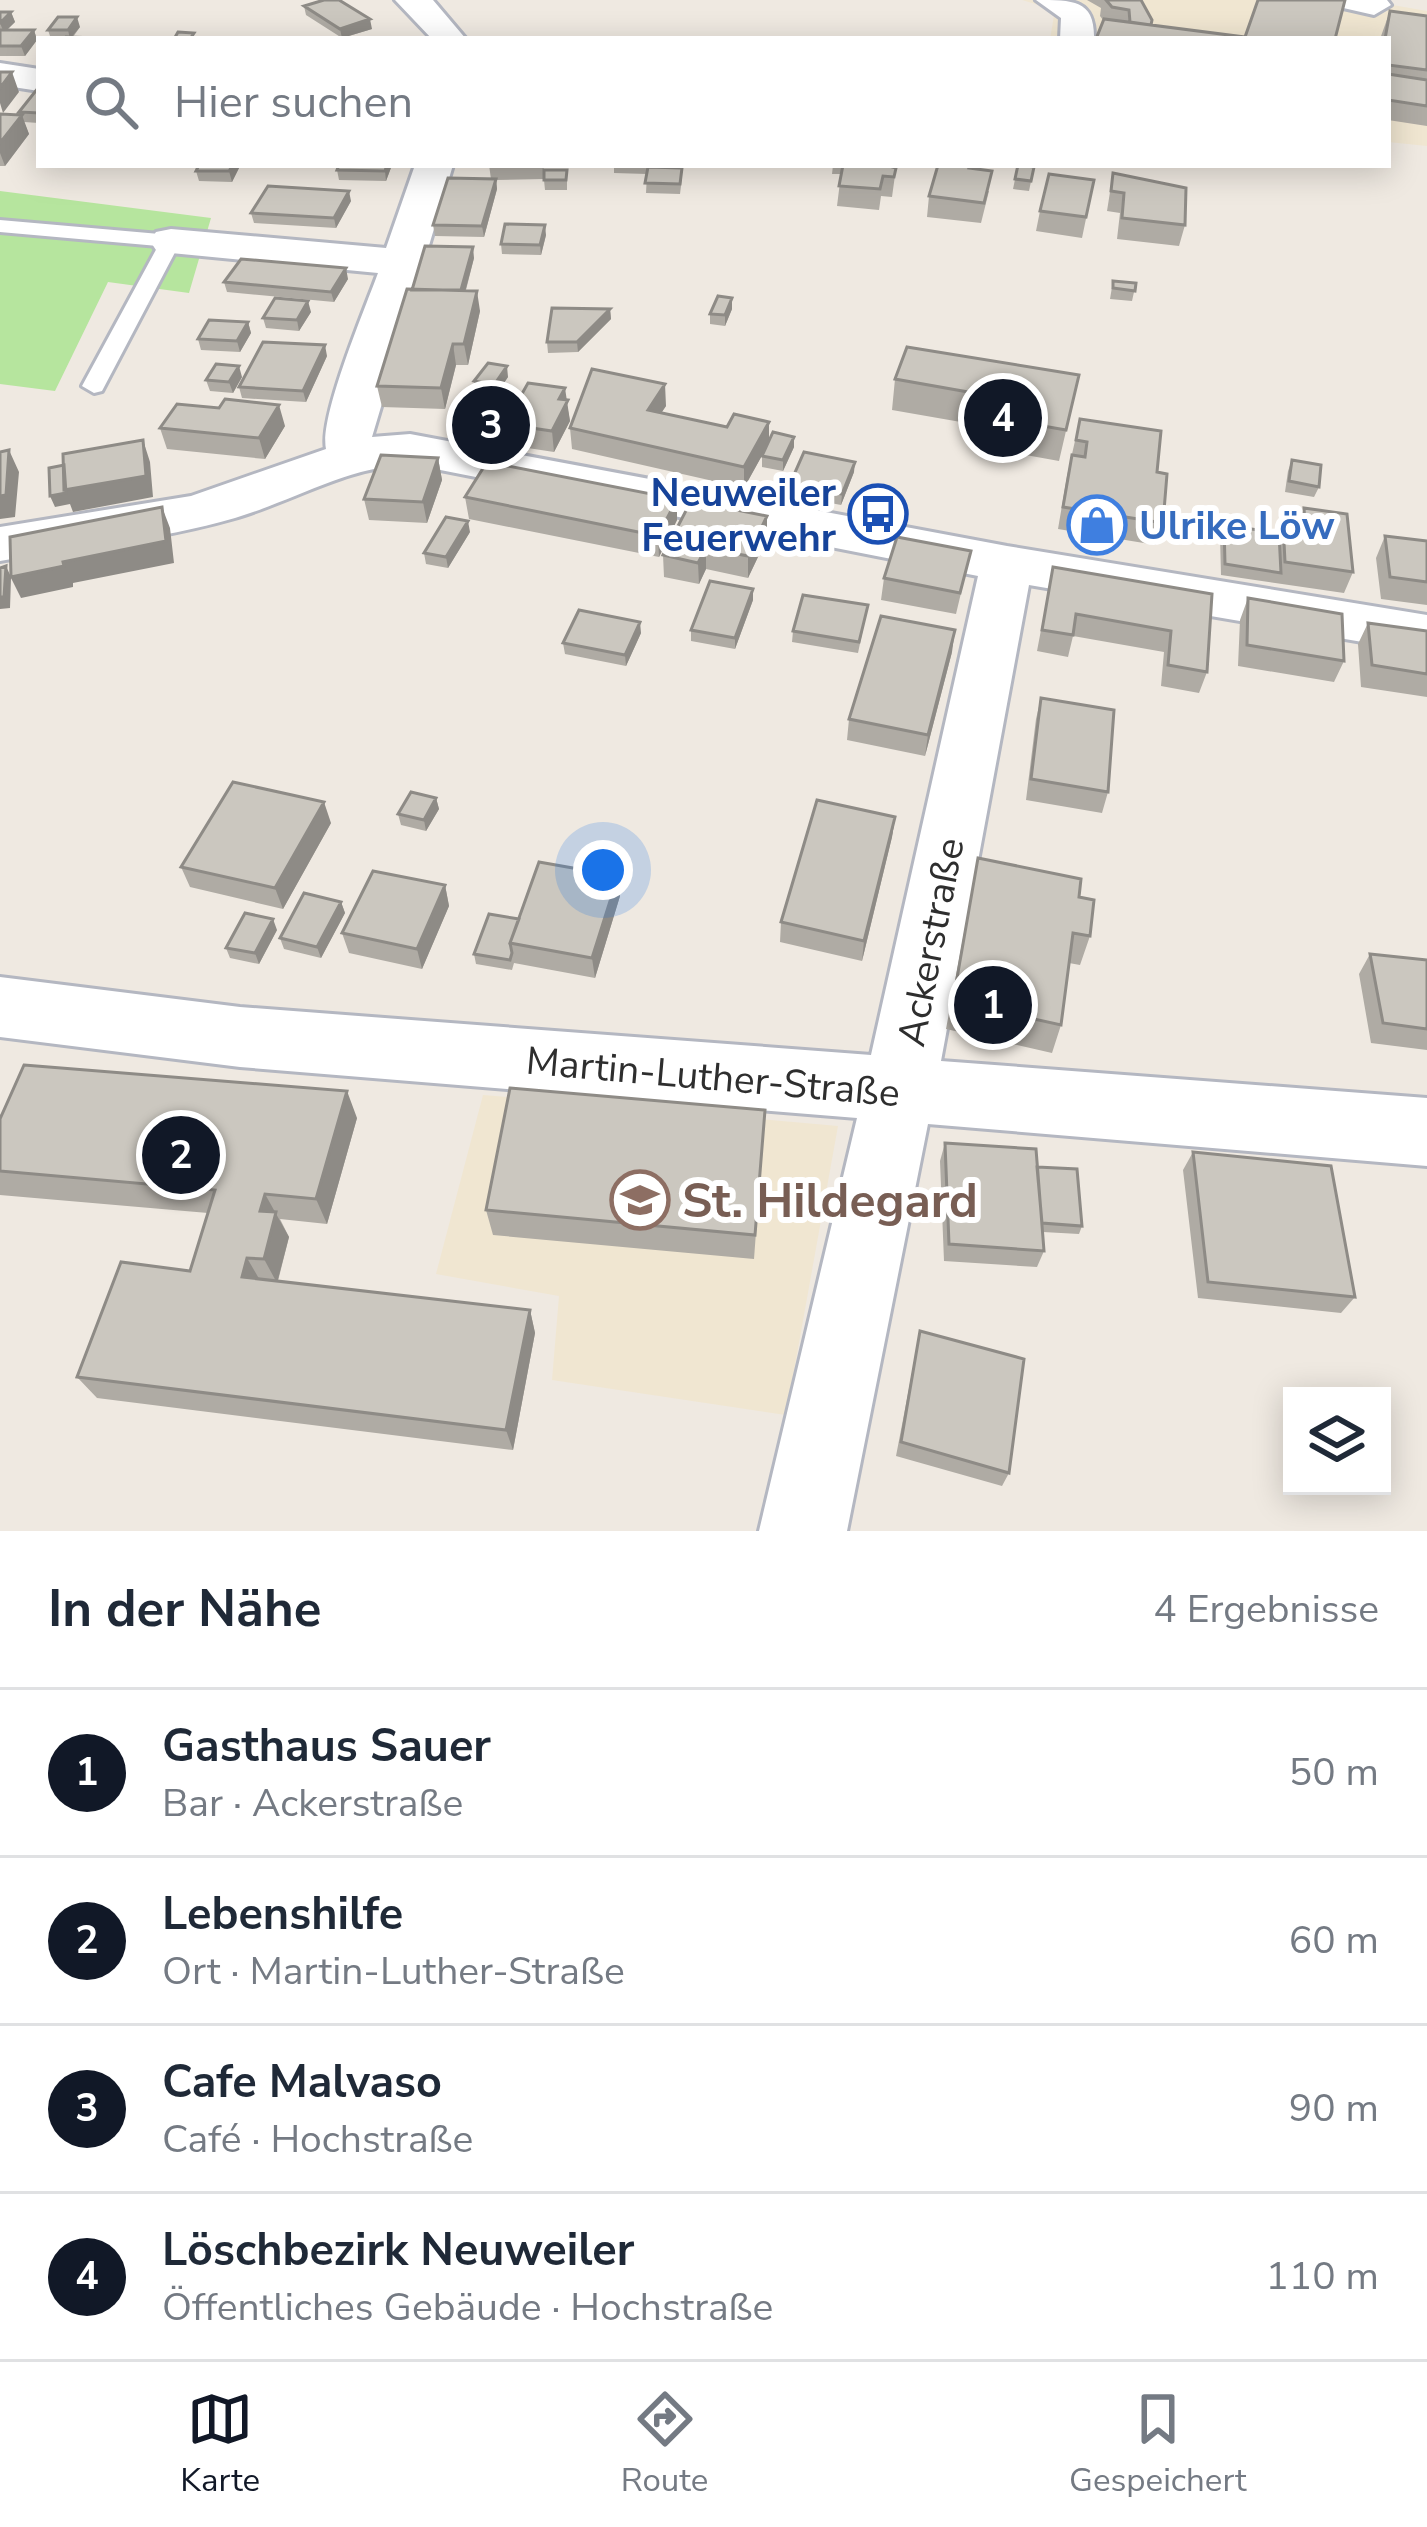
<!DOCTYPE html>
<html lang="de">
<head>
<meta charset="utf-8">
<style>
  :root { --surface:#fff; --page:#f6f6f7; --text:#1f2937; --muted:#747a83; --line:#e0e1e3; --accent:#111827 }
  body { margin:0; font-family:"Nunito Sans",sans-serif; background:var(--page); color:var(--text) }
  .controls { position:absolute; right:36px; bottom:36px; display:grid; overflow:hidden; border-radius:0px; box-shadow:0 6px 30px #0003 }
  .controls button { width:108px; height:108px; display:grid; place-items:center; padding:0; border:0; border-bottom:3px solid var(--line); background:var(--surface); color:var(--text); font:60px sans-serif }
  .you { position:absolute; left:603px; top:870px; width:42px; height:42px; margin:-30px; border:9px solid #fff; border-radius:50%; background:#1a73e8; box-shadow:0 0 0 18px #1a73e833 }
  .badge { display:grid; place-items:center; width:78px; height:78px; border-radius:50%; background:var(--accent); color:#fff; font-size:39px; font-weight:700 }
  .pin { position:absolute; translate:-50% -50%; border:6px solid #fff; box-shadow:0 3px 12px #0006 }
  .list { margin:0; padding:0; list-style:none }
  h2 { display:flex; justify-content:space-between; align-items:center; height:156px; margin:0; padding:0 48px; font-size:51px }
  h2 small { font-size:39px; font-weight:400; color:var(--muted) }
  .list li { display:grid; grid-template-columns:78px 1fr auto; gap:36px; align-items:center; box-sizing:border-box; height:168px; padding:0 48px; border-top:3px solid var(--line) }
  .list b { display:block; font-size:45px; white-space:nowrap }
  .list p { margin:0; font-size:39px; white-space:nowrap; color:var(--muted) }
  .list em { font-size:39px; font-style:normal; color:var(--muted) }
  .icon { flex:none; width:66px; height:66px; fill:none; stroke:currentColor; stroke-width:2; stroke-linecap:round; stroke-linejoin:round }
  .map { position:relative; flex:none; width:1427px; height:1531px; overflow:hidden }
  .search { position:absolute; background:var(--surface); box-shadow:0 6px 30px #0003; left:36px; right:36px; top:36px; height:132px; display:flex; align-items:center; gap:30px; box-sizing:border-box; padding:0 42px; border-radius:0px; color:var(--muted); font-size:45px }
  .sheet { height:828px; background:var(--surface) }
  nav { display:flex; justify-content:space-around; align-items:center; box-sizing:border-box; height:168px; border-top:3px solid var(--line); background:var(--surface); font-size:33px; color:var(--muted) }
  nav a { display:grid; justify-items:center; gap:6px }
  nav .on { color:var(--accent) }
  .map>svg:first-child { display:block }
  .education { fill:#f0e6d1 }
  .green { fill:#b6e59e }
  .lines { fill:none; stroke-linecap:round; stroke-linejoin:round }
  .lane-casing { stroke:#b4b7c1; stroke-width:6 }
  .street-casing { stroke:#b4b7c1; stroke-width:6 }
  .lane { fill:#fff; fill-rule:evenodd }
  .street { fill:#fff; fill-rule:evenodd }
  .wall { fill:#afaba4 }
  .shaded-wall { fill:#8e8b86 }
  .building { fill:#cbc7bf; stroke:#8e8b86; stroke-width:3 }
  .labels { text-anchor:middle; stroke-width:12; stroke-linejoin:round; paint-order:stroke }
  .transit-label { font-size:39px; font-weight:bold; fill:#164399; stroke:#fff; text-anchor:end }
  .shop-label { font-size:39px; font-weight:bold; fill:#366cbe; stroke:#fff; text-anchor:start }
  .street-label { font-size:39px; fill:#2e2e2e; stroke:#fff }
  .near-education-label { font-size:48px; font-weight:bold; fill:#785e54; stroke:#fff; text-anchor:start }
</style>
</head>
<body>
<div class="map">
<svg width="1427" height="1531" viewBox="0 0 1427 1531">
  <rect width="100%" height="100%" fill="#efe9e1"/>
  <path class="education" d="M1022,0h342l63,11v135l-39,-4v-103h-338l5,-29z
    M483,1095l355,31 -52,289 -234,-35 7,-84 -123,-22z"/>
  <path class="green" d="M0,191l211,27 -22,75 -81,-11 -53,109 -55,-7z"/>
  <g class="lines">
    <defs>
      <path id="lane" d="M0,220l171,15 10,6 -79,150 -8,2 -12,-7 76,-140 -158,-14z"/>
      <path id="street" d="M395,0h38l33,39h-34z
        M1036,0c38,0 59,0 58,39h-34l1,-21z
        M1335,0h52l4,5 -17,10 -35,-8z
        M0,63l39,6v22l-39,-6z
        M415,165h38l-81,272 38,-3 597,112 420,69v38l-398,-68 -88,476 486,37v68l-499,-42 -81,407h-88l98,-413 -617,-51 -240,-30v-60l240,30 631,48 107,-479 -568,-112c-63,3 -115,36 -175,54 -77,22 -156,30 -235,43v-34l191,-31 135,-47c-7,-32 39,-140 52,-176l-207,-20 -15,-3 -6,-9 6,-9 15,-3 215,19z"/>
    </defs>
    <use href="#lane" class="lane-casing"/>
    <use href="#street" class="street-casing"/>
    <use href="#lane" class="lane"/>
    <use href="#street" class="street"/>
  </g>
  <path class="wall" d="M1087,0h54l10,25 94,12 90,2h-239l7,-19 -3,-4 1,-8z
    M304,6l68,23 -30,9 -36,-23z
    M1390,11l37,5v110l-39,-6v-81h-8z
    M0,12h11l4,10 -9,8h28l3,10 -12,16h-25z
    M80,27l-7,10 27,2h-49l-3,-9z
    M39,88v35l-15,-1 5,12 -24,32h-5v-52l20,1 -1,-3z
    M392,165l-6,16 -47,-1 -2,-10z
    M489,165h55l-1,14 -47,1 1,9 -13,48 -49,-1 -2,-11 58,-46z
    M614,165h49v3l19,10 -2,16 -34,-1 1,-19 -33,-1z
    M833,165h53v2l10,1 -4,29 -11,-1 -2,14 -42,-4 4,-32h-9z
    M1018,165l16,2 -5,24 -16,-2z
    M240,166l-8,16 -33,-1 -3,-10z
    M567,170v20h-22l-1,-10z
    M1113,173l72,52 -6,21 -62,-7 3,-26 -13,-2z
    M1094,180l-12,58 -46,-7 4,-20z
    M989,191l-8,32 -54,-6 2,-21z
    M351,201l-15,27 -82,-5 -3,-10z
    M546,235l-5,20 -39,-1 -1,-10z
    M474,258l-8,32 14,21 -12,54h-12l-11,44 -63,-2 -5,-21 35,-96z
    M348,279l-14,23 -107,-10 -3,-10z
    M1113,281l23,2 -4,18 -22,-2z
    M732,298v11l-7,17 -15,-2v-10z
    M610,309l1,10 -33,33 -30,1 -1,-11z
    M311,312l-12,19 -33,-3 -3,-10z
    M248,322l3,11 -11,19 -39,-2 -3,-11z
    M327,356l-21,46 -64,-4 -3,-11z
    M1079,375l-20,86 -84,-15 3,-21 -86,-15 3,-31z
    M242,377l-9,16 -23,-2 -4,-11z
    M508,377l-13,19 -19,-4 -2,-11z
    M566,400l4,21 -16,31 -92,-14 -1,-10 56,-25z
    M666,406l-5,7 66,14 42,-5v20l25,-5v10l-11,24 -21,-4v-11l5,-10 -23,42 -172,-39 -2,-21z
    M1080,419l77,53 6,51 -7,22 -98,-16 9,-53z
    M285,426l-20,33 -98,-10 -7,-21z
    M438,458l4,22 -15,43 -58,-3 -5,-21z
    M1292,460l27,27 -5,10 -29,-5 3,-21z
    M854,472l-13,33 -52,-10 1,-11z
    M465,497l212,23 -18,37 -190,-38z
    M1304,508l49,64 -9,21 -123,-18 -1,-39 4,-11 55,8 4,-11 15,2z
    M470,532l-22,36 -22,-4 -2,-11z
    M1385,536l42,5v64l-46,-6 -5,-41z
    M767,538l-19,40 -42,-9 -7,15 -35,-7 -1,-22z
    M971,551l-15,63 -75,-14 3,-22z
    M1053,567l159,27 -5,78 -8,21 -38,-7 3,-34 -91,-16 -5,21 -31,-6z
    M753,589v11l-18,49 -44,-8v-11z
    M1248,598l96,63 -10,21 -96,-16 2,-46z
    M868,605l-10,48 -66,-11 1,-11z
    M1368,623l59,8v66l-66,-10 -3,-43z
    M641,633l-15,33 -61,-12 -2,-11z
    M952,652l-27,104 -78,-16 2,-21z
    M1041,698l67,94 -6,21 -76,-13 10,-81z
    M436,798l3,11 -13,22 -25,-6 -3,-11z
    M895,817l-3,20 -30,124 -82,-19 1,-20z
    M331,823l-48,86 -93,-22 -9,-20z
    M978,858l101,39 11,39 -10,29 -11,-2 -8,62 -9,28 -106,-24z
    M618,876l2,20 -25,82 -81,-15 -2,7 -36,-6 -2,-10 45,-35z
    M445,885l4,21 -27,63 -73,-16 -7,-20z
    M341,902l4,11 -24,45 -37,-9 -4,-11z
    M277,930l-18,34 -29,-6 -4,-10z
    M1370,954l57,6v90l-56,-7 -12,-69z
    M765,1110l-11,149 -261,-24 -7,-25z
    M0,1114l2,2 355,2 -30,106 -47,-5 9,18 -11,44 252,29 5,23 -22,117 -416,-52 -20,-21 113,-106 18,-58 -208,-18z
    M945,1143l92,24 45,59 -3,8 -36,-2 1,19 -7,16 -93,-6 -4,-100z
    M1193,1152l162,145 -14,16 -143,-15 -15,-128z
    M920,1331l89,142 -7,13 -106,-30z"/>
  <path class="shaded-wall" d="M11,12l4,10 -11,11 -4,-10z
    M77,17l3,10 -10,12 -2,-9z
    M370,19l2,10 -30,9 -2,-9z
    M34,30l3,10 -12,16 -4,-10z
    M12,72l7,20 -16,21 -3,-10v-15z
    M22,115l7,19 -24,32 -5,-13v-10z
    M233,165l7,1 -8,16 -3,-11z
    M387,165h5l-6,16 -1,-10z
    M496,179l1,10 -13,48 -2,-11z
    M349,191l2,10 -15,27 -2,-10z
    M545,225l1,10 -5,20 -1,-10z
    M473,247l1,11 -14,53 -1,-11z
    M346,268l2,11 -14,23 -3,-10z
    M477,291l3,20 -12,54 -4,-21z
    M732,298v11l-7,17v-11z
    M308,301l3,11 -12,19 -2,-11z
    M610,309l1,10 -33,33 -1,-10z
    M248,322l3,11 -11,19 -3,-11z
    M453,344l3,21 -11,44 -4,-21z
    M325,345l2,11 -21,46 -3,-11z
    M239,366l3,11 -9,16 -4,-11z
    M507,366l1,11 -13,19 -1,-11z
    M665,384l1,22 -17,25 -1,-21z
    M565,388l5,33 -16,31 -2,-21 7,-32z
    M279,405l6,21 -20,33 -6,-21z
    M769,422v21l-25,45v-21z
    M794,437v10l-11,24v-11z
    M143,440l7,22 3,35 -80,15 -3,-8 -15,3 -5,-11 14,-6z
    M9,450l10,22 -4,45 -15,2v-23z
    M438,458l4,22 -15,43 -4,-21z
    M855,462l-1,10 -13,33 1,-11z
    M677,499v21l-18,37 -1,-21z
    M162,507l8,21 4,35 -101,20v4l-52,11 -10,-20 -1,30 -10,1v-12l6,-31 5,11 52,-15z
    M767,516v22l-19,40v-22z
    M468,521l2,11 -22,36 -2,-11z
    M706,548v21l-7,15 -1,-21z
    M753,589v11l-18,49v-11z
    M640,622l1,11 -15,33 -1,-11z
    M955,630l-3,22 -27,104 3,-21z
    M436,798l3,11 -13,22 -2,-11z
    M324,802l7,21 -48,86 -8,-21z
    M895,817l-3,20 -30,124 2,-20z
    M618,876l2,20 -25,82 -3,-20z
    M445,885l4,21 -27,63 -5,-20z
    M341,902l4,11 -24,45 -4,-11z
    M273,919l4,11 -18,34 -4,-11z
    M347,1091l10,27 -30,106 -11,-25z
    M265,1194l24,43 -12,46 -13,-24 -4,-48z
    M247,1258l14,24 -19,-5z
    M530,1310l5,23 -22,117 -7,-20z"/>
  <path class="building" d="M324,0h15l31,19 -30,10 -36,-23z
    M1106,0h35l11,20 -1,5 -21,-3 -1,-12 -17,-3z
    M1258,0h87l-10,39h-239l8,-20 141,18z
    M1390,11l37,5v54l-39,-5v-26h-3z
    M0,12h11l-11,11z
    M58,17h19l-9,13h-20z
    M0,30h34l-13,16h-21z
    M178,32l16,1 -4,6h-16z
    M66,37l34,1 -35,1z
    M0,72h12l-12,16z
    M1388,74l39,6v26l-39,-6z
    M38,88l1,25 -20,-1z
    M0,114l22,1 -22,28z
    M199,165h34l-4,6h-33z
    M339,165h48l-2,6 -48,-1z
    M843,165h43l10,3 -2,9 -11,-1 -3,13 -41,-3z
    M938,165h32l-1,3 23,3 -8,32 -55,-7z
    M1018,165l16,2 -3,14 -16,-2z
    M648,167l34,1 -2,16 -35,-1z
    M544,170h23l-1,10h-22z
    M1113,173l73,15 -1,37 -63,-7 2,-25 -13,-2z
    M1049,174l45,6 -8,37 -46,-6z
    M448,178l48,1 -14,47 -49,-1z
    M268,186l81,5 -15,27 -83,-5z
    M505,224l40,1 -5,20 -39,-1z
    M425,246l48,1 -12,43h-49z
    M241,259l105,9 -15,24 -107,-10z
    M1113,281l23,2 -1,8 -22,-3z
    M407,289l70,2 -13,53h-11l-12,44 -64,-2z
    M718,296l14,2 -7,17 -15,-1z
    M275,298l33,3 -11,19 -34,-2z
    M552,308l58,1 -33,33h-30z
    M209,320l39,2 -11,19 -39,-2z
    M263,342l62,3 -22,46 -64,-4z
    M907,347l172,28 -13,55 -86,-15 5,-20 -90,-16z
    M488,363l19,3 -13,19 -20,-4z
    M216,364l23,2 -10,16 -23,-2z
    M592,369l73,15 -17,26 79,17 7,-13 35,8 -25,45 -174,-39z
    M528,383l37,5 -6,11 9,1 -16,31 -47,-7z
    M478,397l39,6 -12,21 2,11 -46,-7z
    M225,399l54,6 -20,33 -99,-10 17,-24 42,4z
    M1080,419l81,12 -4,41 10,2 -4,49 -100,-16 9,-52 13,2 2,-15 -11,-2z
    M773,432l21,5 -11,23 -21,-4z
    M143,440l3,36 -82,14 -1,-36z
    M9,450l-3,45 -6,1v-44z
    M804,452l51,10 -13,32 -52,-10z
    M381,455l57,3 -15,44 -59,-3z
    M1292,460l29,5 -2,22 -30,-6z
    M487,462l190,37 -19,37 -193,-39z
    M64,465l2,28 -16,3 -1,-28z
    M691,501l76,15 -19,40 -42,-8 -8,15 -35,-8z
    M162,507l4,34 -103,21 1,4 -53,11 -1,-40z
    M1304,508l43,6 6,58 -68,-10 -2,-40 22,3z
    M446,517l22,4 -22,36 -22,-4z
    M1224,525l55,8 2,40 -56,-9z
    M1385,536l42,5v41l-37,-5z
    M897,537l74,14 -11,42 -76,-15z
    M6,566l-2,31h-4v-29z
    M1053,567l159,27 -5,78 -39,-7 3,-34 -95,-17 -3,21 -31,-5z
    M710,581l43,8 -18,49 -44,-8z
    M803,595l65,10 -9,37 -66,-11z
    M1248,598l94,16 2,47 -97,-16z
    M579,610l61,12 -15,33 -62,-12z
    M881,616l74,14 -27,105 -79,-16z
    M1368,623l59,8v43l-55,-9z
    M1041,698l73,12 -6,82 -77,-13z
    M233,782l91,20 -49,86 -94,-21z
    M411,792l25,6 -12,22 -26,-6z
    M817,800l78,17 -31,124 -83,-19z
    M978,858l103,21 -2,18 15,3 -4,36 -17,-3 -12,92 -108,-24z
    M539,862l79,14 -26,82 -82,-15z
    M373,871l72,14 -28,64 -75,-16z
    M304,893l37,9 -24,45 -37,-9z
    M245,913l28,6 -18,34 -29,-5z
    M489,914l30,5 -9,24 2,10 -2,7 -36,-6z
    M1370,954l57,6v69l-44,-6z
    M24,1065l323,26 -31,108 -51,-5 -5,17 16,1 -12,47 -17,-1 -5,19 288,33 -24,120 -429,-53 44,-115 69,9 25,-81 -215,-19v-52z
    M510,1088l255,22 -10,125 -269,-25z
    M945,1143l91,6 8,102 -95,-7z
    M1193,1152l138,14 24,131 -147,-15z
    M1037,1167l40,2 5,57 -40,-3z
    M920,1331l104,28 -15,114 -108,-31z"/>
  <defs>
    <symbol id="bus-ring" viewBox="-11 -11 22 22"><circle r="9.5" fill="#fff" stroke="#1a4fb4" stroke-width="1.5"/><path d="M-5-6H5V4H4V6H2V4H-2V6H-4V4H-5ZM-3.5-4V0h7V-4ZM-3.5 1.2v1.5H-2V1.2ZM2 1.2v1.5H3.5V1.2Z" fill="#1a4fb4"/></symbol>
    <symbol id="shop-ring" viewBox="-11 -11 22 22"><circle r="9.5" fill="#fff" stroke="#3f7fe0" stroke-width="1.5"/><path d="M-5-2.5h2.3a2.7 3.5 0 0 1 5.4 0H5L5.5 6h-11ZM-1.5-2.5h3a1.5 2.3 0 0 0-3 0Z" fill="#3f7fe0"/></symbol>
    <symbol id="school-ring" viewBox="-11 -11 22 22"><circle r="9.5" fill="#fff" stroke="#8d6e63" stroke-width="1.5"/><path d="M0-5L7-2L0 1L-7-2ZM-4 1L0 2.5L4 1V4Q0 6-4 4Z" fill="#8d6e63"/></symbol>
  </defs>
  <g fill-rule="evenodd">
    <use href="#bus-ring" x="845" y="481" width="66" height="66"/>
    <use href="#shop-ring" x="1064" y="492" width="66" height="66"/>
    <use href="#school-ring" x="607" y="1167" width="66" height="66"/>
  </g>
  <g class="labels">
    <g class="transit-label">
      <text x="836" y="506">Neuweiler<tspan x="836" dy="45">Feuerwehr</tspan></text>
    </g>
    <g class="shop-label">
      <text x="1139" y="539">Ulrike Löw</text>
    </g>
    <g class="street-label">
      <text transform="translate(930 942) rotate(-79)" y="14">Ackerstraße</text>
      <text transform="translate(713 1076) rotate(5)" y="14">Martin-Luther-Straße</text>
    </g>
    <g class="near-education-label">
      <text x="682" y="1217">St. Hildegard</text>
    </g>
  </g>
</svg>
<div class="controls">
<button><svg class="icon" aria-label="layers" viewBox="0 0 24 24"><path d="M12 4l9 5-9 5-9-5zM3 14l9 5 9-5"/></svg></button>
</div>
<div class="you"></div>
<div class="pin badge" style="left:993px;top:1005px">1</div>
<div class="pin badge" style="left:181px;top:1155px">2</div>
<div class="pin badge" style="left:491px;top:425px">3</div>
<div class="pin badge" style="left:1003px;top:418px">4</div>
<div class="search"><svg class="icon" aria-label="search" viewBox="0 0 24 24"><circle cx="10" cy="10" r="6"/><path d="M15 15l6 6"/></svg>Hier suchen</div>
</div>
<section class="sheet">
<h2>In der Nähe<small>4 Ergebnisse</small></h2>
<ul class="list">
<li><span class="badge">1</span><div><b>Gasthaus Sauer</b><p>Bar · Ackerstraße</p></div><em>50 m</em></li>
<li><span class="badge">2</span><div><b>Lebenshilfe</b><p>Ort · Martin-Luther-Straße</p></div><em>60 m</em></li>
<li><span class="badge">3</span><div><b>Cafe Malvaso</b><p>Café · Hochstraße</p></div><em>90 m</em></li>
<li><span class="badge">4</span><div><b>Löschbezirk Neuweiler</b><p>Öffentliches Gebäude · Hochstraße</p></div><em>110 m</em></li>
</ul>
</section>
<nav>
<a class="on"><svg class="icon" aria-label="map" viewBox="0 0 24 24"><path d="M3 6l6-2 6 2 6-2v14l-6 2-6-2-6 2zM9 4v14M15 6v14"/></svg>Karte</a>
<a><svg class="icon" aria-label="directions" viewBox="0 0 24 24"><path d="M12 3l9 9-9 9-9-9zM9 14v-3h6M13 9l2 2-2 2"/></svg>Route</a>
<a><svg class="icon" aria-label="saved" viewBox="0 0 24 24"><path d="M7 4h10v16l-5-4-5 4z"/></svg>Gespeichert</a>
</nav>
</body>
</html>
